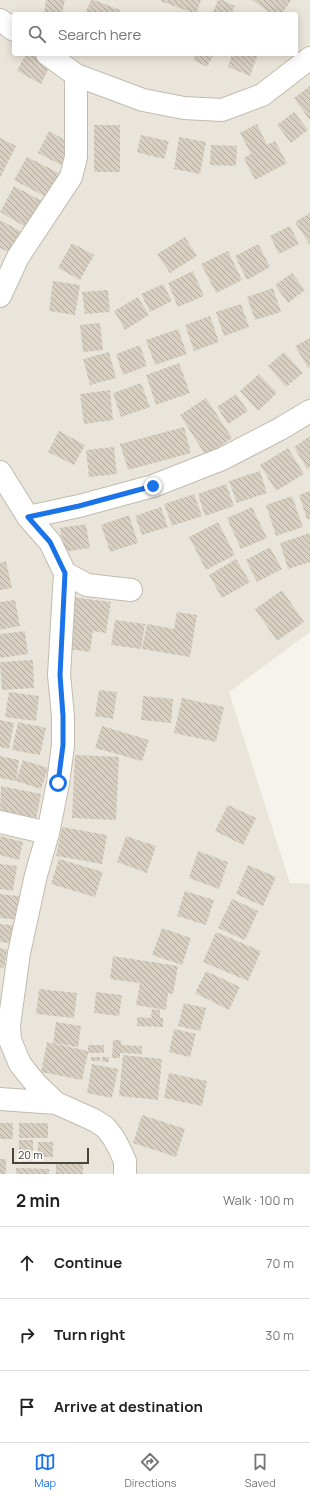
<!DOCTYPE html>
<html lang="en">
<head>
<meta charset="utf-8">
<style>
  :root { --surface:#fff; --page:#f6f6f6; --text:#222; --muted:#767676; --line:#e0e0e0; --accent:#1a73e8 }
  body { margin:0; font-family:Manrope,sans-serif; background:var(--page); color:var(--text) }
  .scale { position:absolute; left:12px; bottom:10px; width:77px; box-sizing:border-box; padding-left:4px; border:2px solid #4b4439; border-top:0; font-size:11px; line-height:14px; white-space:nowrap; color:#4b4439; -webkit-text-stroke:3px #fff; paint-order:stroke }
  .stop { position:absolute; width:12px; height:12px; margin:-9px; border:3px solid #1a73e8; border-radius:50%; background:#fff }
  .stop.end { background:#1a73e8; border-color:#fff; box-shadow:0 1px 4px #0008 }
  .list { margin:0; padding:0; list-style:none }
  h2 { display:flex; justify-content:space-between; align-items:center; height:52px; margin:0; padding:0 16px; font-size:17px }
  h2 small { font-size:13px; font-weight:400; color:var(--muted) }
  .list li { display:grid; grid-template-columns:26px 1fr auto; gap:12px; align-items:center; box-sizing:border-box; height:72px; padding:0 16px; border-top:1px solid var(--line) }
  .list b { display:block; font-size:15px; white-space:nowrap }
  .list em { font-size:13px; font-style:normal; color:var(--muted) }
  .icon { flex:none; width:22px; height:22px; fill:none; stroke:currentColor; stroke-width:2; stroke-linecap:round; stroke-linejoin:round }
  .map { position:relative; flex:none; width:310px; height:1174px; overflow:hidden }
  .search { position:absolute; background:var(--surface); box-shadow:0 2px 10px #0003; left:12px; right:12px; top:12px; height:44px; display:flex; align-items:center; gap:10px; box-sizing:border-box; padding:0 14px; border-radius:4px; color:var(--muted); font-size:15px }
  .sheet { height:268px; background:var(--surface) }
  nav { display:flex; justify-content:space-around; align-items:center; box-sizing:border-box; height:56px; border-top:1px solid var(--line); background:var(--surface); font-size:11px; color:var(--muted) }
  nav a { display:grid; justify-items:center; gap:2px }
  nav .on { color:var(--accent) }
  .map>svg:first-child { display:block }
  .residential { fill:#eae5da; fill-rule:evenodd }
  .building { fill:url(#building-back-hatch) }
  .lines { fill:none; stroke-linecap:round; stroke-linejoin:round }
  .minor-casing { stroke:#c2bbae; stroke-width:24 }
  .minor { stroke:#fff; stroke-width:22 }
  .route { stroke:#1a73e8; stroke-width:5 }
</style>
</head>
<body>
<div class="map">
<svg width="310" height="1174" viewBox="0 0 310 1174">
  <defs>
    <pattern id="building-back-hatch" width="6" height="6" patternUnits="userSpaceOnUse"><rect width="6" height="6" fill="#d8cfc1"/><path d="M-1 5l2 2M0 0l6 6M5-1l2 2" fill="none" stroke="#b1aa9e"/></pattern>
  </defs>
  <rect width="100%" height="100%" fill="#f6f3ec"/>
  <path class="residential" d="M0,0h310v632l-81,60 61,191 20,1v290h-310zM14,14h282v40h-282z"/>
  <path class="building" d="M46,0h19l-3,14 -18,-1z
    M91,0h3l26,10 -1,4h-34z
    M161,0h40l-5,14 -36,-13z
    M218,0h4l13,6 -4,8h-19z
    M252,0h38l1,1 -10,13h-9z
    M26,54h11l15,8 -11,22 -24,-13z
    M196,54h18l-7,13 -14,-7z
    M232,54h26l-8,22 -22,-9z
    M310,86v34l-16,-22z
    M294,112l14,18 -17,13 -14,-18z
    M257,124l10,21 8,-4 12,22 -32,17 -11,-22 7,-4 -11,-21z
    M94,125h26v47h-26z
    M49,131l23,13 -11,21 -23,-12z
    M141,135l28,6 -5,18 -27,-7z
    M179,137l27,5 -6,32 -26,-5z
    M0,138l16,8 -16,32z
    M211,145l26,1 -1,20 -26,-1z
    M27,157l32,16 -13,24 -32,-17z
    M14,186l30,16 -15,27 -29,-17z
    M310,213v32l-15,-23z
    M0,220l24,13 -12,21 -12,-6z
    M290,226l9,18 -20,10 -9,-18z
    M185,237l12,19 -27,17 -13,-19z
    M72,243l22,12 -14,25 -22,-12z
    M258,244l12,23 -23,13 -12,-24z
    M228,251l14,29 -26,13 -15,-29z
    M193,271l11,25 -26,11 -10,-24z
    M292,273l13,17 -17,13 -13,-18z
    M53,281l27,4 -5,30 -26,-4z
    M163,284l9,17 -22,11 -9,-18z
    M273,288l8,24 -26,8 -8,-23z
    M108,290l2,22 -25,2 -3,-22z
    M138,297l11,18 -24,15 -11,-19z
    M241,304l8,23 -25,9 -8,-24z
    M210,316l9,26 -25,9 -9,-26z
    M100,323l3,27 -20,2 -3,-27z
    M178,329l9,25 -32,11 -9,-25z
    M310,338v29l-2,1 -13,-22z
    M140,345l7,21 -24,9 -7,-21z
    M109,352l7,26 -26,7 -7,-26z
    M284,352l19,21 -17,14 -18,-21z
    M179,363l11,30 -34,12 -10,-30z
    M259,374l18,19 -19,18 -18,-20z
    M141,383l9,24 -29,10 -8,-24z
    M110,390l3,30 -29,4 -4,-30z
    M236,394l12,17 -20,13 -11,-17z
    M206,398l26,40 -26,18 -26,-41z
    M184,427l7,26 -63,17 -8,-26z
    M59,431l26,14 -11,20 -26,-13z
    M310,436v32l-3,1 -13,-22z
    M114,447l3,27 -28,3 -3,-27z
    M288,448l16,26 -28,17 -16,-26z
    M260,471l7,22 -30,10 -8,-22z
    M226,484l8,22 -29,10 -7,-22z
    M310,491v28h-3l-8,-24z
    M194,494l8,22 -30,10 -8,-22z
    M292,496l11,31 -27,9 -10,-31z
    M161,507l7,20 -26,8 -7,-19z
    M252,507l15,31 -26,11 -14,-31z
    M129,515l9,28 -28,9 -9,-27z
    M218,522l17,33 -29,15 -17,-33z
    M86,524l4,24 -26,4 -4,-24z
    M310,533v29l-22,7 -8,-26z
    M270,547l12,22 -25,13 -11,-22z
    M236,559l14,23 -28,16 -13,-23z
    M6,561l6,27 -12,2v-27z
    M282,590l22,32 -27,19 -22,-32z
    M71,597l40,5 -5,31 -13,-2 -3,21 -22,-3z
    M15,600l5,26 -20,4v-28z
    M177,612l20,3 -7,42 -48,-8 5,-25 27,5z
    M115,620l30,4 -4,25 -30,-4z
    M25,631l3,23 -28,4v-24z
    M33,660l1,28 -32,2 -2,-28z
    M99,690l18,2 -4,27 -18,-3z
    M9,692l30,4 -3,25 -31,-4z
    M143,696l30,3 -2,24 -30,-3z
    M182,698l42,9 -8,35 -42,-9z
    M0,720l14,3 -5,26 -9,-2z
    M18,722l28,6 -6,27 -28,-5z
    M102,726l47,14 -7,21 -47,-13z
    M75,755l44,2 -3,63 -44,-2z
    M0,756l19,4 -3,21 -16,-3z
    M23,760l25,8 -7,21 -25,-8z
    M1,786l40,8 -5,25 -36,-7z
    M228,805l28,13 -13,27 -28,-14z
    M62,827l45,8 -5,29 -46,-8z
    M0,836l23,6 -4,18 -19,-5z
    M126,836l30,10 -9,27 -30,-11z
    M198,851l30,11 -9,27 -30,-11z
    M59,859l44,13 -8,25 -44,-13z
    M0,864l17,2 -4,25 -13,-2z
    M248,865l28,12 -13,29 -27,-12z
    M185,891l29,9 -8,25 -29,-9z
    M0,894l26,3 -3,23 -23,-2z
    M232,899l26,12 -13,29 -27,-12z
    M0,924l21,2 -2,18 -19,-2z
    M162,928l29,10 -9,27 -30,-10z
    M216,932l45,19 -13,30 -45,-19z
    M0,948l7,2 -3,18 -4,-1z
    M113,956l65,10 -5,28 -5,-1 -2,17 -30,-5 4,-22 -30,-4z
    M206,971l34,16 -11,23 -34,-17z
    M39,989l38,4 -3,25 -38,-4z
    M96,992l26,3 -3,21 -25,-3z
    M184,1003l22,5 -6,23 -22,-5z
    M152,1009l8,1v8h3v9l-26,-1v-9l14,1z
    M56,1022l25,4 -3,21 -25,-4z
    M174,1029l22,5 -6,23 -21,-5z
    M113,1040h8v5l21,1v8l-22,-1v5h-8z
    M47,1042l41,9v-6h16v8h-16l-6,27 -41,-8z
    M123,1055l39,4 -4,41 -39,-4z
    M91,1057h9v4h-9z
    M102,1057h7v5h-7z
    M92,1064l26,5 -6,29 -25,-5z
    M169,1073l38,8 -5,25 -38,-8z
    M142,1115l43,14 -9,28 -43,-14z
    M0,1123h13v16h-13z
    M19,1123h29v15h-29z
    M19,1140h14v15h-14z
    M38,1142h15v15h-15z
    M0,1159h6v15h-6z
    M56,1164h27v10h-27z
    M16,1168l33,1v5h-33z"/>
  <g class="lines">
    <defs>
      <path id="minor" d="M0,20l14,10
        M47,54l29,21 67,25 41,8 38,2 40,-15 48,-37
        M0,296l18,-39 53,-80 5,-20v-82
        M0,472l28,45 22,25 15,31 -6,102 4,41v29l-5,38 -10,50 -12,42 -17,78 -10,72 1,15 10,24 16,20 20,19 38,17 11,7 8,10 6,11 6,13v13
        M28,517l51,-11 74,-20 69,-27 58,-30 30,-18
        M65,573l22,12 44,5
        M0,822l48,11
        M0,1099l56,4"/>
    </defs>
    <use href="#minor" class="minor-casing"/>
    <use href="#minor" class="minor"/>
  </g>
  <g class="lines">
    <path class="route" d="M58,783l5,-38v-29l-3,-41 5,-102 -15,-31 -22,-25 51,-11 74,-20"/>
  </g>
</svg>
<div class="scale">20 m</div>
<div class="stop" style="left:58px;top:783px"></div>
<div class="stop end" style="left:153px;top:486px"></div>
<div class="search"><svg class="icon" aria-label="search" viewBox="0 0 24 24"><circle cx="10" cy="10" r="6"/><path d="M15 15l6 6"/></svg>Search here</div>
</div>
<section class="sheet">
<h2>2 min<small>Walk · 100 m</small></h2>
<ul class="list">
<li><svg class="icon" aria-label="ahead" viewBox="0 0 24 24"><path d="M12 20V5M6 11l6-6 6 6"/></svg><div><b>Continue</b></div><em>70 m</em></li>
<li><svg class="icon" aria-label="right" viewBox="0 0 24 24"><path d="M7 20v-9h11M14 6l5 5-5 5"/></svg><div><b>Turn right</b></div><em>30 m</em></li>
<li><svg class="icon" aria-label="arrive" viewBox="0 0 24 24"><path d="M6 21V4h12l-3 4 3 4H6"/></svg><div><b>Arrive at destination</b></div></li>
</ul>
</section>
<nav>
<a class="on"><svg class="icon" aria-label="map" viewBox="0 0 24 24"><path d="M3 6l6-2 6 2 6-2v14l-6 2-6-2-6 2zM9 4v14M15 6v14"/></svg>Map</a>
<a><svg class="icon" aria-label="directions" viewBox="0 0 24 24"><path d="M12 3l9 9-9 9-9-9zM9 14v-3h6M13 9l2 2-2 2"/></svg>Directions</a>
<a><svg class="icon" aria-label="saved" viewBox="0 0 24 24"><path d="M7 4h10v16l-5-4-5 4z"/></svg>Saved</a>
</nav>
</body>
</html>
